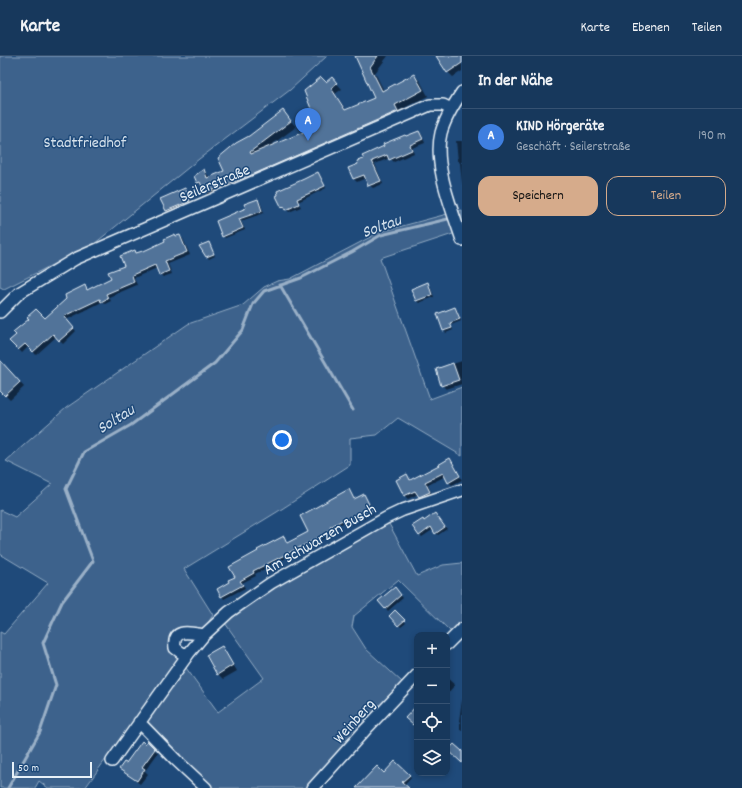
<!DOCTYPE html>
<html lang="de">
<head>
<meta charset="utf-8">
<style>
  :root { --surface:#17385c; --page:#203f62; --text:#f1f3f6; --muted:#9eacbb; --line:#365272; --accent:#d6ab8b }
  body { margin:0; font-family:Dekko,sans-serif; background:var(--page); color:var(--text) }
  .controls { position:absolute; right:12px; bottom:12px; display:grid; overflow:hidden; border-radius:8px; box-shadow:0 2px 6px #0003 }
  .controls button { width:36px; height:36px; display:grid; place-items:center; padding:0; border:0; border-bottom:1px solid var(--line); background:var(--surface); color:var(--text); font:20px sans-serif }
  .scale { position:absolute; left:12px; bottom:10px; width:80px; box-sizing:border-box; padding-left:4px; border:2px solid #e8f1f8; border-top:0; font-size:11px; line-height:14px; white-space:nowrap; color:#e8f1f8; -webkit-text-stroke:3px #1f4a7a; paint-order:stroke }
  .you { position:absolute; left:282px; top:384px; width:14px; height:14px; margin:-10px; border:3px solid #fff; border-radius:50%; background:#1a73e8; box-shadow:0 0 0 6px #1a73e833 }
  .badge { display:grid; place-items:center; width:26px; height:26px; border-radius:50%; background:var(--accent); color:#fff; font-size:13px; font-weight:700 }
  .pin { position:absolute; translate:-50% -33px; filter:drop-shadow(0 1px 2px #0008) }
  .pin::after { content:''; position:absolute; top:21px; width:14px; height:12px; background:inherit; clip-path:polygon(0 0,100% 0,50% 100%) }
  .list { margin:0; padding:0; list-style:none }
  h2 { display:flex; justify-content:space-between; align-items:center; height:52px; margin:0; padding:0 16px; font-size:17px }
  h2 small { font-size:13px; font-weight:400; color:var(--muted) }
  .list li { display:grid; grid-template-columns:26px 1fr auto; gap:12px; align-items:center; box-sizing:border-box; height:56px; padding:0 16px; border-top:1px solid var(--line) }
  .list b { display:block; font-size:15px; white-space:nowrap }
  .list p { margin:0; font-size:13px; white-space:nowrap; color:var(--muted) }
  .list em { font-size:13px; font-style:normal; color:var(--muted) }
  .actions { display:flex; gap:8px; padding:12px 16px }
  .actions a { flex:1; padding:9px 0; border:1px solid var(--accent); border-radius:12px; text-align:center; font-size:14px; color:var(--accent) }
  .actions .main { background:var(--accent); color:#111 }
  .icon { flex:none; width:22px; height:22px; fill:none; stroke:currentColor; stroke-width:2; stroke-linecap:round; stroke-linejoin:round }
  .map { position:relative; flex:none; width:462px; height:732px; overflow:hidden }
  header { display:flex; align-items:center; gap:24px; box-sizing:border-box; height:56px; padding:0 20px; background:var(--surface); border-bottom:1px solid var(--line) }
  header strong { font-size:19px }
  nav { display:flex; gap:22px; margin-inline-start:auto; font-size:14px }
  main { display:flex }
  aside { flex:1; background:var(--surface) }
  .map>svg:first-child { display:block }
  .green { fill:#3c628c; stroke:#92aac2 }
  .shadow { fill:#0007 }
  .lines { fill:none; stroke-linecap:round; stroke-linejoin:round }
  .stream { stroke:#9ab0c7; stroke-width:3 }
  .building { fill:#517399; stroke:#e8f1f8 }
  .street-casing { stroke:#e8f1f8; stroke-width:14 }
  .street { stroke:#1f4a7a; stroke-width:11 }
  .labels { text-anchor:middle; stroke-width:3; stroke-linejoin:round; paint-order:stroke }
  .park-label { font-size:16px; fill:#d7e3ed; stroke:#1f4a7a }
  .street-label { font-size:16px; fill:#e8f1f8; stroke:#1f4a7a }
  .water-label { font-size:17px; font-style:italic; fill:#d4e1ec; stroke:#1f4a7a }
</style>
</head>
<body>
<header>
<strong>Karte</strong>
<nav><a>Karte</a><a>Ebenen</a><a>Teilen</a></nav>
</header>
<main>
<div class="map">
<svg width="462" height="732" viewBox="0 0 462 732">
  <rect width="100%" height="100%" fill="#1f4a7a"/>
  <filter id="ink" filterUnits="userSpaceOnUse"><feTurbulence type="fractalNoise" baseFrequency=".025" numOctaves="2"/><feDisplacementMap in="SourceGraphic" scale="8" xChannelSelector="R" yChannelSelector="G"/><feConvolveMatrix kernelMatrix="1 2 1 2 8 2 1 2 1" color-interpolation-filters="sRGB"/></filter>
  <g filter="url(#ink)">
    <path class="green" d="M0,0h327l-37,34 -91,69 -105,85 -90,45 -4,-2z
      M462,154v21l-82,27 50,141 32,-12v69l-64,-38 -21,17 -27,3v27l-73,47 -93,57 29,46 -9,14h-17l-14,21 45,62 46,-34 -39,-55 50,-37 113,-64 29,54 26,-11 19,-2v58l-11,11 -53,-52 -44,36 -2,11 14,22 36,33 -93,106h-105l-31,-27 -39,-41 -49,68h-37l-9,-7 -4,7h-35v-156l4,2 44,-51 -48,-29v-44l15,7 37,-33 -46,-23 60,-53 122,-84 55,-19 21,-18 13,-6 13,-2 90,-47z"/>
    <path class="shadow" d="M356,0h32l-13,17 9,18 30,-16 6,6 8,15 -28,14 3,7 -192,81 -5,-5 -2,-5 -6,-6 6,-12 6,8 15,-7 24,-35 34,-25 13,16 -26,19 49,-20 7,-43 6,-5 10,11 -7,5 11,16 29,-12z
      M437,0h25v15l-9,6 -5,-5z
      M419,76l3,3 3,8 -13,5 2,5 -20,9 -4,-4 -15,6 8,20 -10,4 -4,-3 -3,-7 -9,4 -3,-3 -5,-11 11,-4 46,-27z
      M456,85h6v44l-2,-22 -2,-2z
      M318,117l2,2 6,13 -28,14 3,5 -12,5 -3,-4 -1,1 -3,-2z
      M185,134l2,2 5,11 -23,10 -2,-2 -5,-11z
      M258,144l2,2 4,11 -23,8 4,9 -20,8 -2,-2 24,-27z
      M175,179l2,2 3,-1 3,3 7,16 -22,9 4,10 -9,3 -3,-3 -3,-6 -23,10 3,7 -28,12 2,4 -6,3 -3,-2 -36,18 10,11 -13,13 -7,-7 -20,18 -7,-9 -7,7 -11,-12 34,-22 40,-33 3,5 24,-12 13,-13 10,-15 2,3 30,-12z
      M208,187l2,2 5,11 -6,3 -8,-12z
      M428,227l2,3 4,11 -15,6 -2,-2z
      M455,252l2,2 4,11 -10,4 2,5 -7,3 -2,-3z
      M0,305l24,26 -14,13 -10,-10z
      M462,305v17l-1,1 1,5 -16,5 -4,-4 -5,-16z
      M450,403l3,4 9,17 -10,5 -3,-3 -3,-6 -18,9 4,10 -9,5 -5,-6 -10,5 -3,-3 -8,-16 10,-5 4,6z
      M348,434l7,10 9,-5 2,3 5,9h-1l3,7 -21,11 -4,-5 -16,9 2,4 -79,41 1,2 -14,7 3,5 -21,11 -2,-3 9,-14 5,-5 47,-40 5,7 22,-12z
      M435,458l12,15 -9,6 -4,-6 -12,8 -2,-2 5,-13z
      M395,533l8,9 -15,13 -8,-10z
      M395,555l11,12 -5,4 -11,-11z
      M221,592l5,5 11,18 -14,8 -5,-5z
      M447,622l8,7 -8,9z
      M462,643v32l-2,-2v-7l-1,-1z
      M417,666v6l-3,-3z
      M147,686l11,11 -13,18 3,3 -8,10 -16,-12 2,-7z
      M395,706l16,15 -7,8 3,3h-50l27,-14z"/>
    <g class="lines">
      <path class="stream" d="M280,229l73,125
        M8,732l32,-56 16,-47 -13,-42 19,-41 31,-41 -27,-72 18,-37 47,-27 84,-62 28,-33 10,-26 11,-13 37,-13 51,-26 29,-17 71,-17"/>
    </g>
    <path class="building" d="M355,0h23l-8,11 12,24 32,-17 9,16 -28,15 3,6 -144,63 -49,19 -5,-11 -3,1 -3,-7 10,-7 3,9 17,-7 -6,-13 18,-15 13,-7 34,-26 8,11 -41,31 1,2 67,-28 -14,-35 17,-14 5,5 6,-5 5,6 -6,5 14,22 29,-12z
      M436,0h26v7l-15,10z
      M419,75l4,8 -13,6 2,5 -23,10 -2,-5 -15,6 9,20 -13,5 -4,-11 -11,4 -5,-11 10,-4 -1,-3 7,-2 -2,-3 22,-10 -1,-2 22,-9 1,1z
      M318,116l7,14 -28,13 2,5 -13,6 -2,-4 -2,2 -6,-12 2,-1 -1,-4 27,-12z
      M185,132l5,13 -24,10 -6,-12z
      M258,143l4,12 -23,8 4,9 -21,9 -6,-16 30,-13 -2,-4z
      M175,178l1,2 4,-1 7,17 -22,9 4,10 -10,4 -4,-10 -23,10 2,7 -28,12 2,4 -7,4 -1,-3 -36,17 10,12 -15,13 -6,-7 -20,18 -8,-8 -7,6 -9,-9 7,-6 -3,-3 16,-13 -2,-2 9,-8 9,9 21,-19 -1,-4 20,-10 2,5 24,-12 -3,-6 16,-6 -4,-10 15,-6 1,3 10,-3 19,-9 -1,-2z
      M209,186l5,12 -8,3 -7,-11z
      M428,226l4,13 -16,6 -5,-12z
      M455,251l5,12 -10,4 2,5 -9,3 -6,-17z
      M0,304l20,22 -15,14 -5,-5z
      M453,307l6,17 -18,6 -5,-17z
      M450,402l10,18 -12,7 -5,-10 -18,9 5,10 -11,5 -4,-6 -11,5 -8,-16 11,-6 3,6 29,-15h-1z
      M349,433l5,10 10,-5 5,10 -1,1 4,6 -23,13 -3,-6 -16,9 2,4 -79,40 1,2 -14,8 3,4 -22,12 -4,-8 12,-7 -1,-2 7,-3 -6,-10 29,-16 -1,-1 27,-14 3,7 21,-11 -8,-16z
      M435,457l10,14 -10,7 -4,-7 -12,9 -7,-10 11,-7 1,2z
      M395,531l6,8 -16,14 -7,-8z
      M395,554l10,10 -7,6 -9,-10z
      M222,590l11,19 -16,10 -11,-20z
      M417,649v16l-4,4 -8,-7z
      M142,685l3,3 2,-3 8,8 -13,18 3,2 -8,12 -18,-12 5,-7 2,1z
      M454,688l8,7v12l-14,-13z
      M395,705l15,14 -8,7 7,6h-53l21,-22 7,7z"/>
    <g class="lines">
      <defs>
        <path id="street" d="M462,36c-8,12 -17,26 -21,41 -8,32 11,76 21,107
          M0,256l19,-19 56,-34 155,-67 200,-87h13l8,4
          M204,579c-13,-2 -32,-8 -29,13l8,6 6,-1 15,-18 25,-23 42,-29 115,-65 17,-8 59,-20
          M447,588l15,-15
          M139,666l37,38 30,28
          M112,705l77,-108
          M313,732l53,-59 51,-54"/>
      </defs>
      <use href="#street" class="street-casing"/>
      <use href="#street" class="street"/>
    </g>
  </g>
  <g class="labels">
    <g class="park-label">
      <text x="85" y="91">Stadtfriedhof</text>
    </g>
    <g class="street-label">
      <text transform="translate(214 126) rotate(-23)" y="6">Seilerstraße</text>
      <text transform="translate(319 482) rotate(-30)" y="6">Am Schwarzen Busch</text>
      <text transform="translate(353 664) rotate(-48)" y="6">Weinberg</text>
    </g>
    <g class="water-label">
      <text transform="translate(381 169) rotate(-20)" y="6">Soltau</text>
      <text transform="translate(115 362) rotate(-32)" y="6">Soltau</text>
    </g>
  </g>
</svg>
<div class="controls">
<button>+</button>
<button>−</button>
<button><svg class="icon" aria-label="locate" viewBox="0 0 24 24"><circle cx="12" cy="12" r="6"/><path d="M12 2v4M12 18v4M2 12h4M18 12h4"/></svg></button>
<button><svg class="icon" aria-label="layers" viewBox="0 0 24 24"><path d="M12 4l9 5-9 5-9-5zM3 14l9 5 9-5"/></svg></button>
</div>
<div class="scale">50 m</div>
<div class="you"></div>
<div class="pin badge" style="left:308px;top:85px;background:#3f7fe0">A</div>
</div>
<aside>
<h2>In der Nähe<small></small></h2>
<ul class="list">
<li><span class="badge" style="background:#3f7fe0">A</span><div><b>KIND Hörgeräte</b><p>Geschäft · Seilerstraße</p></div><em>190 m</em></li>
</ul>
<div class="actions"><a class="main">Speichern</a><a>Teilen</a></div>
</aside>
</main>
</body>
</html>
